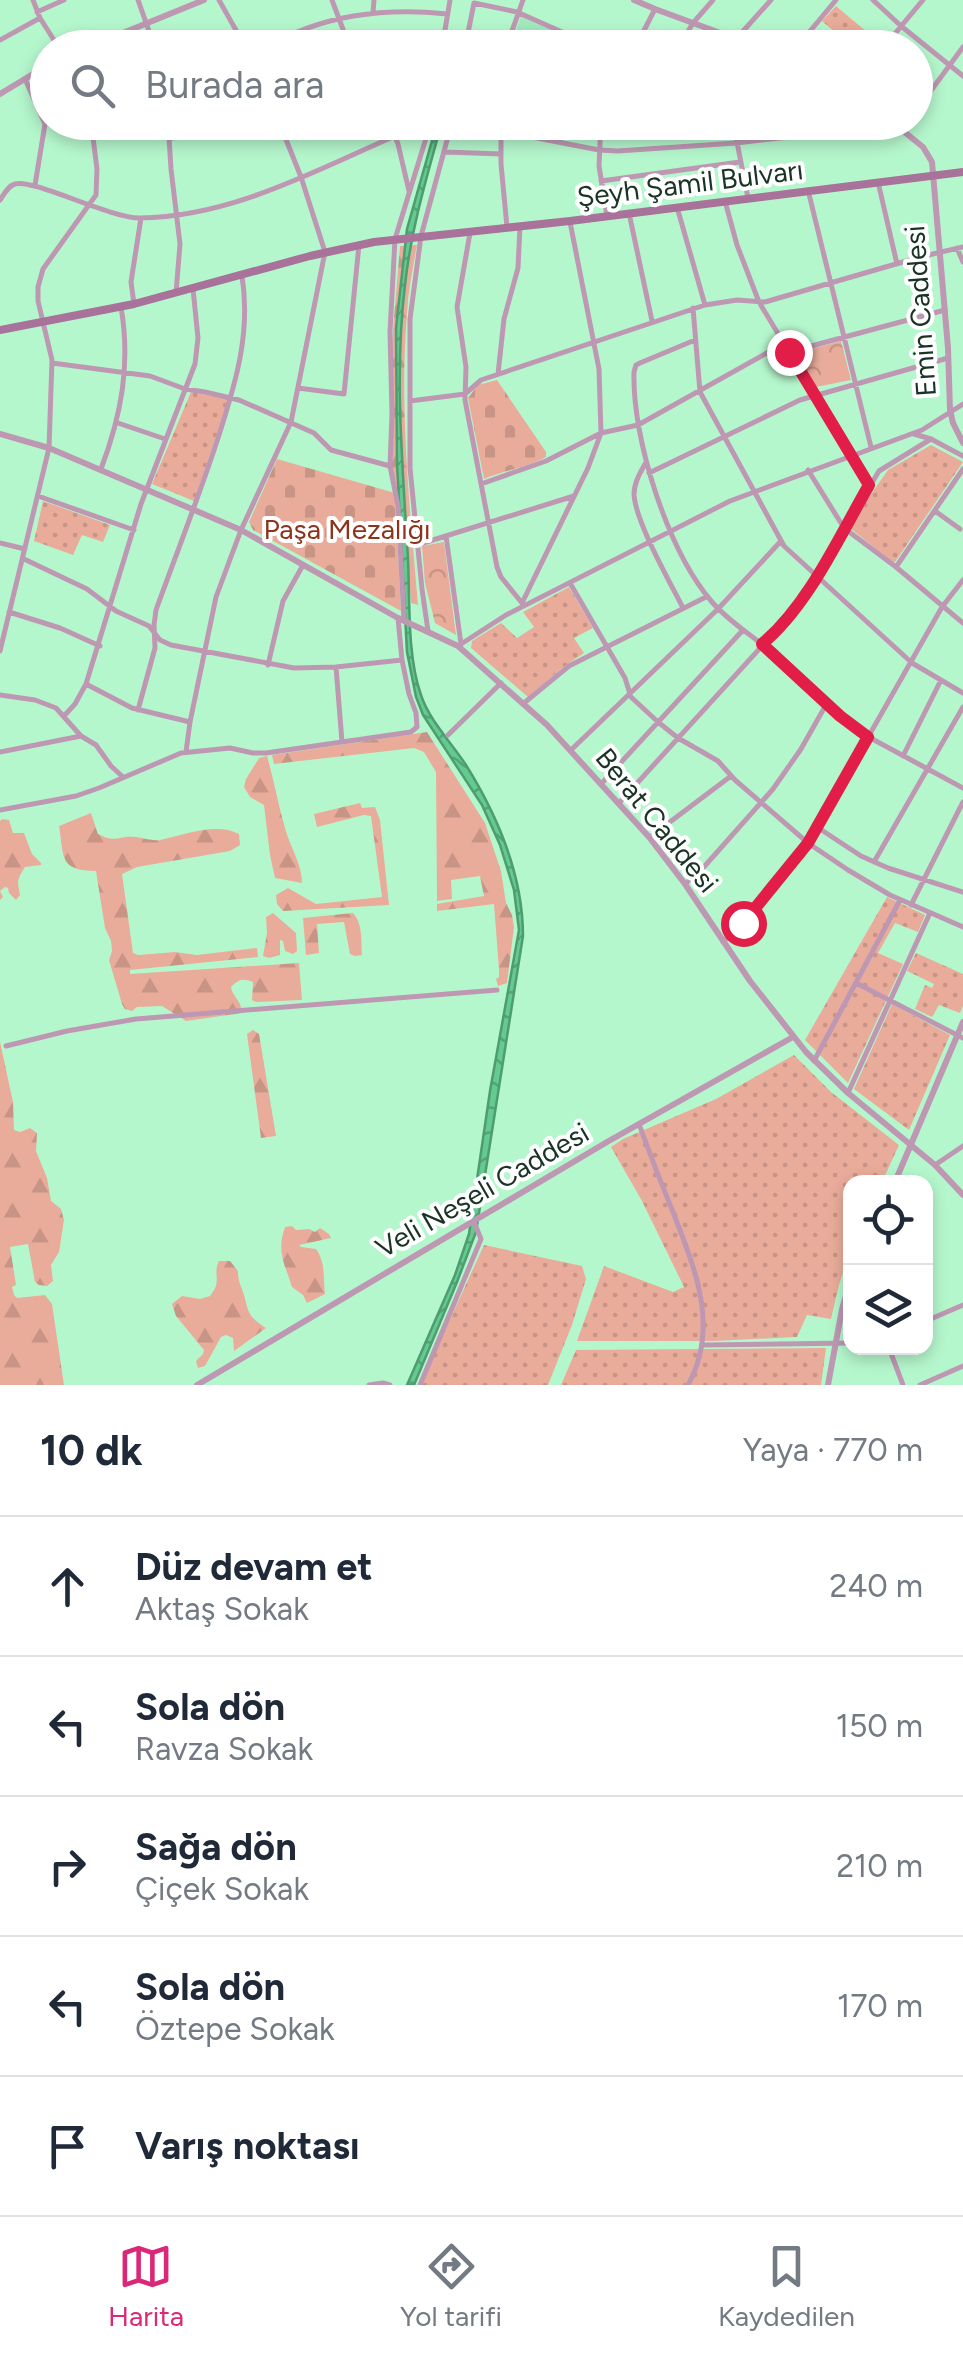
<!DOCTYPE html>
<html lang="tr">
<head>
<meta charset="utf-8">
<style>
  :root { --surface:#fff; --page:#f6f6f7; --text:#1f2937; --muted:#747a83; --line:#e0e1e3; --accent:#db2777 }
  body { margin:0; font-family:Figtree,sans-serif; background:var(--page); color:var(--text) }
  .controls { position:absolute; right:30px; bottom:30px; display:grid; overflow:hidden; border-radius:20px; box-shadow:0 5px 15px #0003 }
  .controls button { width:90px; height:90px; display:grid; place-items:center; padding:0; border:0; border-bottom:2px solid var(--line); background:var(--surface); color:var(--text); font:50px sans-serif }
  .stop { position:absolute; width:30px; height:30px; margin:-22px; border:8px solid #e11d48; border-radius:50%; background:#fff }
  .stop.end { background:#e11d48; border-color:#fff; box-shadow:0 2px 10px #0008 }
  .list { margin:0; padding:0; list-style:none }
  h2 { display:flex; justify-content:space-between; align-items:center; height:130px; margin:0; padding:0 40px; font-size:42px }
  h2 small { font-size:32px; font-weight:400; color:var(--muted) }
  .list li { display:grid; grid-template-columns:65px 1fr auto; gap:30px; align-items:center; box-sizing:border-box; height:140px; padding:0 40px; border-top:2px solid var(--line) }
  .list b { display:block; font-size:38px; white-space:nowrap }
  .list p { margin:0; font-size:32px; white-space:nowrap; color:var(--muted) }
  .list em { font-size:32px; font-style:normal; color:var(--muted) }
  .icon { flex:none; width:55px; height:55px; fill:none; stroke:currentColor; stroke-width:2; stroke-linecap:round; stroke-linejoin:round }
  .map { position:relative; flex:none; width:963px; height:1385px; overflow:hidden }
  .search { position:absolute; background:var(--surface); box-shadow:0 5px 15px #0003; left:30px; right:30px; top:30px; height:110px; display:flex; align-items:center; gap:25px; box-sizing:border-box; padding:0 35px; border-radius:55px; color:var(--muted); font-size:38px }
  .sheet { height:830px; background:var(--surface) }
  nav { display:flex; justify-content:space-around; align-items:center; box-sizing:border-box; height:140px; border-top:2px solid var(--line); background:var(--surface); font-size:28px; color:var(--muted) }
  nav a { display:grid; justify-items:center; gap:5px }
  nav .on { color:var(--accent) }
  .map>svg:first-child { display:block }
  .built { fill:#a2eabe }
  .grass { fill:url(#grass-dots) }
  .forest { fill:url(#forest-firs) }
  .cemetery { fill:url(#cemetery-stones) }
  .park { fill:url(#park-crowns) }
  .water { fill:url(#water-waves); stroke:#4e9d70; stroke-width:2.5 }
  .lines { fill:none; stroke-linecap:round; stroke-linejoin:round }
  .minor { stroke:#be98b3; stroke-width:5 }
  .tertiary { stroke:#be98b3; stroke-width:6 }
  .secondary { stroke:#a8729a; stroke-width:8 }
  .route { stroke:#e11d48; stroke-width:12 }
  .labels { text-anchor:middle; stroke-width:8; stroke-linejoin:round; paint-order:stroke }
  .street-label { font-size:28px; fill:#193324; stroke:#fff }
  .park-label { font-size:28px; fill:#8c3319; stroke:#fff }
</style>
</head>
<body>
<div class="map">
<svg width="963" height="1385" viewBox="0 0 963 1385">
  <defs>
    <pattern id="grass-dots" width="8" height="8" patternUnits="userSpaceOnUse" patternTransform="scale(2.5)"><rect width="8" height="8" fill="#eaac9a"/><path d="M2 2h.1M6 6h.1" fill="none" stroke="#c89485" stroke-width="1.8" stroke-linecap="round"/></pattern>
    <pattern id="forest-firs" width="22" height="20" patternUnits="userSpaceOnUse" patternTransform="scale(2.5)"><rect width="22" height="20" fill="#eaac9a"/><path d="M5 1l3.5 6h-7zM16 11l3.5 6h-7z" fill="#c89485"/></pattern>
    <pattern id="cemetery-stones" width="16" height="16" patternUnits="userSpaceOnUse" patternTransform="scale(2.5)"><rect width="16" height="16" fill="#eaac9a"/><path d="M2 7V4a2 2 0 0 1 4 0v3zM10 15v-3a2 2 0 0 1 4 0v3z" fill="#c89485"/></pattern>
    <pattern id="park-crowns" width="20" height="18" patternUnits="userSpaceOnUse" patternTransform="scale(2.5)"><rect width="20" height="18" fill="#eaac9a"/><path d="M2 6a3 3 0 1 1 6 0M12 15a3 3 0 1 1 6 0" fill="none" stroke="#c89485"/></pattern>
    <pattern id="water-waves" width="16" height="10" patternUnits="userSpaceOnUse" patternTransform="scale(2.5)"><rect width="16" height="10" fill="#64ca90"/><path d="M0 5q4-4 8 0t8 0" fill="none" stroke="#52a575"/></pattern>
  </defs>
  <rect width="100%" height="100%" fill="#b5f7cd"/>
  <path class="built" d="M521,16l69,31 -80,1z"/>
  <path class="grass" d="M836,6l44,37 -4,4h-28l2,-2 -28,-24z
    M191,392l38,7 -35,102 -42,-17z
    M931,445l32,17 -68,100h-3l-42,-34v-4l38,-54z
    M43,501l67,24 -7,17 -21,-7 -9,20 -39,-14z
    M569,587l24,41 -19,10 10,15 -22,15 -34,29 -57,-49 1,-7 29,-18 16,15 17,-11 -11,-15z
    M887,897l38,18 -7,17 -23,-9 -17,30 25,11 -55,119 -43,-43z
    M916,953l47,21v32l-3,7 -21,-8 -7,12 -17,-8 10,-24 7,3 2,-4 -27,-13z
    M892,1004l58,31 -41,95 -55,-41z
    M794,1055l37,37 68,53 -17,37h-32v69l-11,34 -8,34 -24,-4 -10,22 -83,4h-137l27,-75 69,26 11,-5 -42,-86 -31,-54 12,-8 93,-40z
    M484,1245l98,21 4,13 -14,46 -24,60h-128z
    M826,1348l-5,37h-260l15,-35z"/>
  <path class="forest" d="M417,245c-4,23 -9,46 -10,69 -8,96 3,195 11,291l-7,-2 -7,-110h-8l-4,-21v-130l8,-96z
    M427,732l58,91 16,48 5,32 6,12 2,12 -7,56 -9,3 -2,-7 3,-2v-7l-5,-66 -57,7v-7l47,-8 -4,-20 -29,4 1,19 -15,2 -1,-129 -12,-20 -10,-4 -140,16 -2,-9z
    M267,756c7,24 11,48 18,72 5,19 17,36 17,55l-27,-5 -5,-23 -6,-50 -14,-8 -6,-10 2,-8 13,-21z
    M360,803l2,5 13,-1 5,13 9,85 -106,6 -6,-7 -1,-9 12,-7 28,16 66,-7 -11,-81 -7,-1 -47,12 -3,-13z
    M91,813l7,21c19,10 20,1 38,3 9,1 15,4 24,3 24,-5 56,-18 79,-6l1,11 -10,6 -93,16 -15,7 11,79 5,2 37,-3 22,3 60,-7 1,9 -128,13v4l169,-11 3,37 -46,2 -4,-2 1,-18c-11,-4 -14,-3 -22,5 2,11 10,12 11,26l-56,8 -24,-15 -25,1 -5,4 -7,-2 -3,-5 -13,-44 3,-9 -1,-10 -6,-13 -9,-57c-37,0 -32,-14 -37,-45z
    M2,819l7,1 4,13h11l8,21 9,9v2l-16,2c-8,13 -8,13 -5,28l-4,5 -7,-7 -1,-5 -3,-1 -5,4 3,6 -3,3v-79z
    M273,913l23,20 1,18 -4,3 -8,-3 -2,-10 -3,-1v15l-11,3 -6,-2 4,-23 -1,-16z
    M353,913c10,10 8,29 9,42l-7,1 -5,-2 -6,-32 -27,2 2,29 -13,2 -3,-37z
    M253,1030l6,4 17,102 -15,2 -14,-104z
    M0,1042l13,60 1,28 6,2 10,-4 7,5 -1,18 11,27 4,23 10,8 3,11 -5,32 -8,13 2,16 -6,5 -8,-1 -4,-3 -7,-38 -18,3 6,38 -4,2 2,8 3,3 28,-3 7,9 12,81h-64z
    M292,1226l4,4 13,-1 6,3 5,-4 9,6 2,4 -32,7 2,2 15,2c10,14 7,29 9,45l-18,9 -4,-8 -11,-8c-7,-23 -16,-35 -7,-60z
    M219,1261h11l8,10c0,11 3,14 6,24 5,19 4,21 22,33l-32,23 -1,-13 -7,-3 -5,2 -16,29 -7,2 -2,-7 7,-7 1,-4 -28,-34 -4,-12 10,-8 18,3 10,-3c13,-15 2,-22 9,-35z"/>
  <path class="cemetery" d="M497,380l49,72v5c-20,11 -41,13 -62,22l-16,-81 10,-13z
    M277,459l118,34 6,118 -148,-81 -4,-8z"/>
  <path class="park" d="M841,341l10,39 -35,7 -20,-34z
    M444,542l12,93 -21,-12 -10,-40 -3,-37z"/>
  <path class="water" d="M442,122c-15,54 -31,107 -37,163 -11,90 -2,184 3,274 2,41 -1,97 13,136 8,25 30,47 45,70 31,50 57,111 57,171l-47,296 -19,50 -43,103h-7l48,-110 14,-41 21,-143 29,-161 -5,-40 -14,-45 -18,-40 -59,-90 -7,-18 -9,-45 -10,-188 -1,-136 11,-99 30,-106z"/>
  <g class="lines">
    <path class="minor" d="M33,0l7,18 19,30
      M138,0l17,48
      M219,0l27,48
      M332,0l18,48
      M873,0l28,26 62,50
      M474,3l43,9 81,36
      M37,12l27,-12
      M373,12l1,-12
      M736,39l35,-39
      M0,40l40,-22
      M266,48c54,-33 119,-41 181,-34
      M442,48l8,-48
      M465,48l9,-45
      M506,48l17,-48
      M635,48l20,-39
      M678,48l15,-25 20,-23
      M796,48l40,-48
      M883,48l40,-48
      M25,79l20,45 -10,61
      M916,111l47,-64
      M168,122l3,47 9,75 -4,49
      M389,122l9,22 11,47
      M501,122v42l6,63
      M601,122l-2,44 8,50
      M733,122l15,76
      M501,131l98,19 19,1 118,-8 80,-9 13,-4 11,-8
      M169,139l56,-17
      M445,152l56,2
      M601,181l139,-19
      M878,182l19,82
      M808,190l63,257
      M0,200c4,-6 8,-14 15,-16 17,-6 94,34 125,34 91,-1 174,-47 255,-82
      M725,201l12,44 22,57 110,183
      M677,207l28,98
      M629,213l23,108
      M470,233l-13,74 9,60 -1,33 32,167 4,10 21,26
      M957,248l6,14
      M134,304l-3,-22 10,-64
      M693,308l7,84 84,154 128,117 51,30
      M695,340l-55,23 -4,2 -2,7c-2,67 34,179 78,230 17,20 40,33 59,50 27,23 52,49 79,73l13,9 100,54
      M789,352l156,-42
      M52,363l98,13 35,13 20,3 34,8 75,33 17,17 59,16
      M498,374l6,-55 14,-51 2,-42
      M298,388l46,6 15,-149
      M410,401l55,-7 16,-14 224,-75 32,-5 28,2 155,-45 43,-10
      M118,423l47,16
      M914,434l17,5 32,17
      M645,464c-5,9 -11,19 -11,30 1,27 36,88 49,114
      M101,469c20,-53 30,-104 20,-162
      M808,470l36,58 52,39 67,56
      M649,473l151,-73 148,-42
      M481,484l65,-23 55,-28 37,-8 145,-81
      M38,496l96,34
      M935,511l25,18
      M446,536l15,108
      M0,543l25,6
      M417,545l157,-49
      M24,559l63,30 29,22 33,15 11,14 11,5 123,23 42,-1 66,-7
      M896,567l67,-98
      M570,583l55,95 6,19 27,25 20,16 40,23 17,19 73,63 40,27 42,25 73,32
      M522,603l66,-135 13,-35 -2,-64 -29,-147
      M9,612l51,16 40,18
      M404,620l-6,-114 -8,-40 2,-52 -2,-82 5,-93 36,-117
      M428,631l-6,-42 -12,-121v-149l11,-83 31,-114
      M458,646l48,-31 224,-114 192,-71 41,-26
      M0,651l49,-203 3,-88 -14,-59v-14l5,-18 53,-74 1,-26 -6,-47
      M268,665l15,-64 20,-36
      M336,667l6,75
      M86,684l46,24 58,14
      M0,695l35,5 21,8 25,28 15,9 15,21 12,11
      M524,703l45,-37 137,-69
      M138,710l17,-62 -1,-23 2,-15c21,-58 44,-116 63,-175 17,-53 32,-103 23,-159
      M64,716l11,-12 11,-20 55,-180 54,-140 3,-26 -5,-49
      M448,735l53,-52
      M571,750l147,-141 63,-68
      M0,752l81,-16
      M186,752l4,-30 26,-125 25,-67 50,-108 34,-170 -24,-75 -22,-55
      M903,756l38,-76
      M601,784l142,-154
      M619,803l144,-158 19,-19 34,-49 63,-106 52,-32
      M0,810l76,-14 23,-8 82,-35 49,-5 23,5h13l145,-21 6,-5 -1,-14 -7,-19 -7,-34 -4,-42
      M817,827l44,29 27,12 75,24
      M650,837l81,-61
      M874,862l89,-155
      M685,884l18,-16 70,-79 28,-40 26,-46
      M911,905l52,-103
      M723,942l20,-19 65,-80 134,-236 21,-27
      M856,983l107,55
      M6,1046l61,-15 69,-12 361,-29
      M814,1061l86,-161
      M848,1093l82,-180
      M639,1124c11,30 22,59 34,88 22,57 47,115 15,173
      M935,1165l28,-19
      M926,1321l37,-16
      M704,1345l146,-2
      M889,1348l14,37
      M369,1385l14,-2 7,2
      M420,1385l61,-146 -7,-17
      M920,1385l43,-19"/>
    <path class="tertiary" d="M634,0l21,9 106,39
      M86,48l118,-48
      M0,94l48,-29
      M892,122l31,25 9,15 16,186 2,62 3,13 10,20
      M0,434l49,14 192,82 157,88 60,28 89,79 102,112 36,47 65,97 56,71 42,41 87,72 28,30
      M895,1182l68,-160
      M197,1385l410,-243 186,-105
      M828,1385l14,-76 8,-27"/>
    <path class="secondary" d="M0,330l134,-26 176,-48 64,-14 196,-21 393,-49"/>
  </g>
  <g class="lines">
    <path class="route" d="M743,923l65,-80 60,-106 -28,-21 -78,-72c46,-38 77,-107 107,-159l-80,-133"/>
  </g>
  <g class="labels">
    <g class="street-label">
      <text transform="translate(690 183) rotate(-7)" y="10">Şeyh Şamil Bulvarı</text>
      <text transform="translate(920 311) rotate(-94)" y="10">Emin Caddesi</text>
      <text transform="translate(657 820) rotate(51)" y="10">Berat Caddesi</text>
      <text transform="translate(482 1190) rotate(-30)" y="10">Veli Neşeli Caddesi</text>
    </g>
    <g class="park-label">
      <text x="347" y="539">Paşa Mezalığı</text>
    </g>
  </g>
</svg>
<div class="controls">
<button><svg class="icon" aria-label="locate" viewBox="0 0 24 24"><circle cx="12" cy="12" r="6"/><path d="M12 2v4M12 18v4M2 12h4M18 12h4"/></svg></button>
<button><svg class="icon" aria-label="layers" viewBox="0 0 24 24"><path d="M12 4l9 5-9 5-9-5zM3 14l9 5 9-5"/></svg></button>
</div>
<div class="stop" style="left:743px;top:923px"></div>
<div class="stop end" style="left:789px;top:352px"></div>
<div class="search"><svg class="icon" aria-label="search" viewBox="0 0 24 24"><circle cx="10" cy="10" r="6"/><path d="M15 15l6 6"/></svg>Burada ara</div>
</div>
<section class="sheet">
<h2>10 dk<small>Yaya · 770 m</small></h2>
<ul class="list">
<li><svg class="icon" aria-label="ahead" viewBox="0 0 24 24"><path d="M12 20V5M6 11l6-6 6 6"/></svg><div><b>Düz devam et</b><p>Aktaş Sokak</p></div><em>240 m</em></li>
<li><svg class="icon" aria-label="left" viewBox="0 0 24 24"><path d="M17 20v-9H6M10 6l-5 5 5 5"/></svg><div><b>Sola dön</b><p>Ravza Sokak</p></div><em>150 m</em></li>
<li><svg class="icon" aria-label="right" viewBox="0 0 24 24"><path d="M7 20v-9h11M14 6l5 5-5 5"/></svg><div><b>Sağa dön</b><p>Çiçek Sokak</p></div><em>210 m</em></li>
<li><svg class="icon" aria-label="left" viewBox="0 0 24 24"><path d="M17 20v-9H6M10 6l-5 5 5 5"/></svg><div><b>Sola dön</b><p>Öztepe Sokak</p></div><em>170 m</em></li>
<li><svg class="icon" aria-label="arrive" viewBox="0 0 24 24"><path d="M6 21V4h12l-3 4 3 4H6"/></svg><div><b>Varış noktası</b></div></li>
</ul>
</section>
<nav>
<a class="on"><svg class="icon" aria-label="map" viewBox="0 0 24 24"><path d="M3 6l6-2 6 2 6-2v14l-6 2-6-2-6 2zM9 4v14M15 6v14"/></svg>Harita</a>
<a><svg class="icon" aria-label="directions" viewBox="0 0 24 24"><path d="M12 3l9 9-9 9-9-9zM9 14v-3h6M13 9l2 2-2 2"/></svg>Yol tarifi</a>
<a><svg class="icon" aria-label="saved" viewBox="0 0 24 24"><path d="M7 4h10v16l-5-4-5 4z"/></svg>Kaydedilen</a>
</nav>
</body>
</html>
